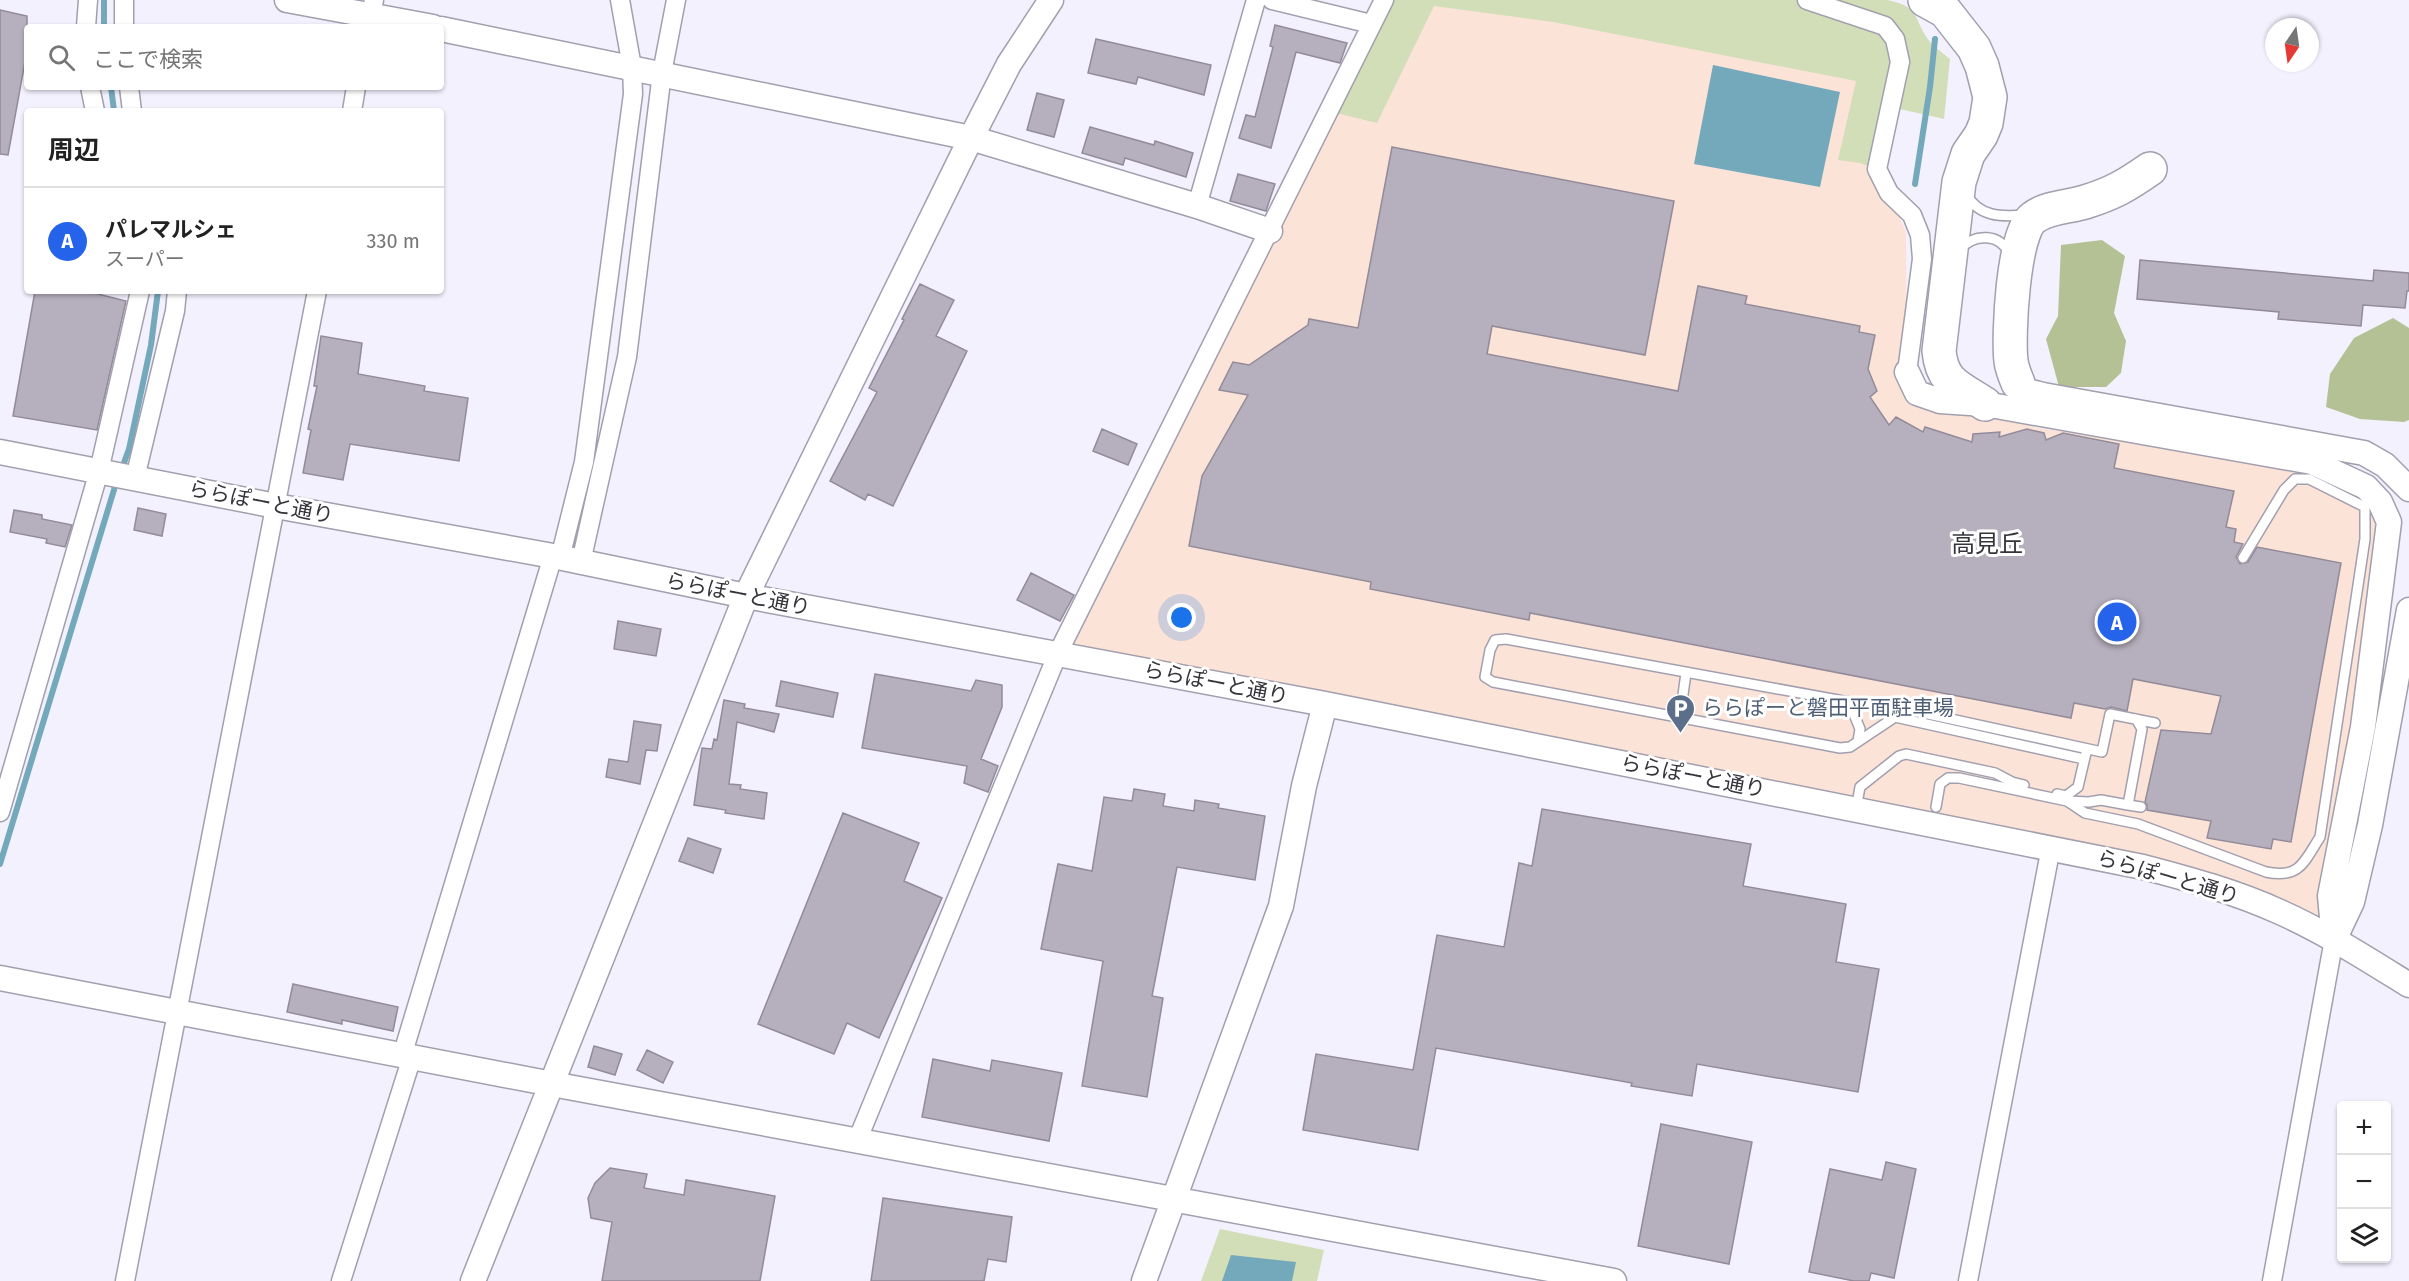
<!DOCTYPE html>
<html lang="ja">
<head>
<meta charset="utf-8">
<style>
  :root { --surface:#fff; --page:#f6f6f6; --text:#222; --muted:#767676; --line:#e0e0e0; --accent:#2563eb }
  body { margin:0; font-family:"Fira Sans","Noto Sans JP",sans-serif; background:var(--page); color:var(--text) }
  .controls { position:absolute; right:18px; bottom:18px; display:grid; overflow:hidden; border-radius:6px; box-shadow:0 2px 4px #0004 }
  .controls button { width:54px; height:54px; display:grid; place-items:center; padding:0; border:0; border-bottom:2px solid var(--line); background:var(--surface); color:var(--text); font:30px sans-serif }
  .compass { position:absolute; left:2265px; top:18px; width:54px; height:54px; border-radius:50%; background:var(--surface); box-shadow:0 2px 4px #0004; rotate:193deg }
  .you { position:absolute; left:1182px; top:618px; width:21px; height:21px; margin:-15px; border:4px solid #fff; border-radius:50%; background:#1a73e8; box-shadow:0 0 0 9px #1a73e833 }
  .badge { display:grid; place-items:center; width:39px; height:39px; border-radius:50%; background:var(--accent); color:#fff; font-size:20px; font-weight:700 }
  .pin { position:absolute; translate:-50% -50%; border:3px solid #fff; box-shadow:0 2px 6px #0006 }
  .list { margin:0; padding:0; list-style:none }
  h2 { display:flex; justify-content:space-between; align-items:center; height:78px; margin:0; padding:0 24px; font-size:26px }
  h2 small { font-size:20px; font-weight:400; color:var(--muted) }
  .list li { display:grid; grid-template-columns:39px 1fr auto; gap:18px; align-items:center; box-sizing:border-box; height:108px; padding:0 24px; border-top:2px solid var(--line) }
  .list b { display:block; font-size:22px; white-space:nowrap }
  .list p { margin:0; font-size:20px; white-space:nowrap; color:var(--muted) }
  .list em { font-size:20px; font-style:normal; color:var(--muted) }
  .icon { flex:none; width:33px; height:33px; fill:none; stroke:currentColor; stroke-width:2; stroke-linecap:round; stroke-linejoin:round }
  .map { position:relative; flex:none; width:2409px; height:1281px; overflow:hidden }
  .search { position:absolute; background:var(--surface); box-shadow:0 2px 4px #0004; left:24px; top:24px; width:420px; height:66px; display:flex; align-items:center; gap:15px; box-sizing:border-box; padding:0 21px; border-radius:6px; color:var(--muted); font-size:22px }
  .panel { position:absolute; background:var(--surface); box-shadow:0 2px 4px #0004; left:24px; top:108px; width:420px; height:186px; border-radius:6px }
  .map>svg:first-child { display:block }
  .commercial { fill:#fbe3d8 }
  .green { fill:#d2deb8 }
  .forest { fill:#b4c195 }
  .water { fill:#74a8bb }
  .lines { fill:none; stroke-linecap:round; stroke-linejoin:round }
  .stream { stroke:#74a8bb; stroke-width:6 }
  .building { fill:#b6afbd; stroke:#938b99; stroke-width:1.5 }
  .service-casing { stroke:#a29fae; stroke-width:12 }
  .minor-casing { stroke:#a29fae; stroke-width:21 }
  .tertiary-casing { stroke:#a29fae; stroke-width:27 }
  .motorway-casing { stroke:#a29fae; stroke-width:36 }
  .service { stroke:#fff; stroke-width:9 }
  .minor { stroke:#fff; stroke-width:18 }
  .tertiary { stroke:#fff; stroke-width:24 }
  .motorway { stroke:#fff; stroke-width:33 }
  .labels { text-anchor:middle; stroke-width:6; stroke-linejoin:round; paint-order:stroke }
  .street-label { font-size:21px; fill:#35343b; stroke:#fff }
  .service-label { font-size:21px; fill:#4e5e75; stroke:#fff; text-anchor:start }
  .quarter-label { font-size:24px; fill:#35343b; stroke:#fff }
</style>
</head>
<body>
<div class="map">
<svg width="2409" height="1281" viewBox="0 0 2409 1281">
  <rect width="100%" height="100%" fill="#f3f1fe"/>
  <path class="commercial" d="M1385,0l505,33 -13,136 29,63 1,140 21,24 61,15 49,17 177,23 132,30 39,33 -15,153 -48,194 -2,63 -178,-57 -1076,-212z"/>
  <path class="green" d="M1385,0h502c37,7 25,22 45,44 5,5 12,10 18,15l-6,60 -53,-12 -14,62 -17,-6 -22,-3 18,-79 -303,-59 -119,-16 -57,117 -49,-12z
    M1220,1229l104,21 -7,31h-116z"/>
  <path class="forest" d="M2102,240l23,16 -11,57 12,28 -5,32 -15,14h-47l-13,-48 12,-23 3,-71z
    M2393,318l16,10v92l-5,2 -44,-3 -34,-12 4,-33 24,-36z"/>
  <path class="water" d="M1713,65l127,27 -20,95 -126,-23z
    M1231,1255l65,7 -4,19h-70z"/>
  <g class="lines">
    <path class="stream" d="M104,27v-27
      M111,87l3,24
      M1915,184l15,-97 5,-48
      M121,471l8,-22 22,-104 7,-54
      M0,864l117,-384"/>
  </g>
  <path class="building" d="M0,10l27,6v35l-19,104 -8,-1z
    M1275,25l72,18 -7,20 -44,-11 -25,96 -32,-10 7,-23 9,2 18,-70 -3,-1z
    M1096,39l115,26 -7,30 -66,-18 -2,7 -48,-11z
    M1037,93l27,7 -10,37 -27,-7z
    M1090,127l64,18 1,-4 38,12 -7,24 -61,-19 -2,7 -41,-12z
    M1392,147l282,54 -29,154 -153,-29 -5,28 191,37 20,-105 49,10 -2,8 115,22 -1,6 16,3 -7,34 9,22 -7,6 19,28 7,-8 27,15 2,-5 47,15 1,-8 27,-2 -1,5 28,-8 17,4 2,7 17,-7 56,11 -5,24 120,23 -8,36 10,2 -2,13 9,2 -7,13 4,7 8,-2 9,-15 84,16 -50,279 -18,-3 -2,10 -64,-11 4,-17 -64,-11v-5l-2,-3 16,-72 50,4 10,-38 -88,-17 -6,32 -16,-4 -6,2 -31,-6 -3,15 -541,-105 -1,7 -159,-31 1,-7 -182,-36 13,-70 46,-81 -29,-5 14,-28 16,3 59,-40 1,-6 49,9z
    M1238,174l37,10 -9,27 -36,-10z
    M2140,260l233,21 1,-11 35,3v18h-2l-2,17 -42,-3 -2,21 -83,-7 1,-7 -142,-13z
    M920,284l34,16 -18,36 31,15 -74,155 -25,-12 -3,6 -35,-19 47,-89 -8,-4 35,-68 -2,-1z
    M35,291h51l40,10 -29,129 -84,-14z
    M321,336l41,7 -4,31 67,12 -1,5 44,7 -9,63 -109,-17 -7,36 -40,-7 8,-43 -3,-1 9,-43h-3z
    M1102,429l35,15 -9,21 -35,-14z
    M138,508l28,6 -4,22 -28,-6z
    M14,510l28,5v4l30,6 -7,22 -19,-4 1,-4 -37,-7z
    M1031,573l43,22 -14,26 -43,-21z
    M618,621l43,8 -5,27 -42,-7z
    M875,674l96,17 5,-11 26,5v22l-21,52 17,7 -10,26 -24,-9 3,-17 -105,-18z
    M781,681l57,12 -5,24 -57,-11z
    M724,700l21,4 -1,4 35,6 -5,18 -37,-10 -8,62 12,1 -1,4 27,4 -3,26 -39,-6 1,-3 -32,-5 8,-57 10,1 2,-10 3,1z
    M634,721l27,4 -4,26 -11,-1 -6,34 -34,-7 3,-18 19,3z
    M1134,789l31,5 -2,12 31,5 1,-11 24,4 -1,4 47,8 -10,64 -78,-13 -25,129 11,2 -16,99 -65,-11 21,-125 -62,-12 17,-85 34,7 12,-74 28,4z
    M1542,809l209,35 -8,42 103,18 -10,58 43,7 -21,123 -161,-28 -5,32 -61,-10 1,-3 -196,-35 -18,102 -115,-20 13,-76 97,16 24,-135 67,12 15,-84 13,3z
    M843,813l76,30 -15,38 38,17 -63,140 -32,-15 -13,31 -76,-30z
    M688,838l33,11 -8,24 -34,-12z
    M293,984l105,23 -5,24 -51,-11v4l-55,-12z
    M594,1046l28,8 -7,21 -27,-8z
    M647,1050l26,12 -10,21 -26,-13z
    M933,1059l57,12 2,-11 70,13 -13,68 -127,-24z
    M1661,1124l91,18 -23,122 -91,-18z
    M1886,1162l30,7 -22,109 -23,-5 -2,8h-15l-45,-9 21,-103 52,11z
    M610,1168l37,6 -3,14 40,7 2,-15 89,16 -15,85h-158l10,-59 -21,-4 -3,-20 7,-15z
    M883,1198l129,19 -6,45 -18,-3 -4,22h-113z"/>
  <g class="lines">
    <defs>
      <path id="service" d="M1966,194c13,23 35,23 58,21
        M1960,249c15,-16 41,-16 50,6
        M1849,702l11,27 -2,12
        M1680,716l6,-43
        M2084,759l-189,-42 -45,30 -10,1 -347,-66 -8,-5 5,-27 5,-10 11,-1 343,63 47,5 206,45 8,-38 45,9
        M2057,794l9,2 12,-9 8,-34
        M2067,801l18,12 53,11 128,48c34,7 38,-10 54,-35l45,-298v-32l-56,-28h-14l-11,11 -41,68
        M2128,805l13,2
        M1936,807l4,-23 8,-6h11l108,23 22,1 12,-2 27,5 14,-76 -6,-10
        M1856,809l4,-22 39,-31 7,-2 89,19 17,9 12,3"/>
      <path id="minor" d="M124,0v27
        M1272,0l99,24
        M1807,0l78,26 10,13 5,23 -23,107 12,24 23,22 8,20 2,24 -15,113
        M86,27l2,-27
        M368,27l6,-27
        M90,87l5,24
        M129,87l3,24
        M352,111l4,-24
        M1197,206l59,-206
        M135,478l40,-167 2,-20
        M560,558l24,-96 49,-368 -1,-27 -12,-67
        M581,562l46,-205 35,-284 14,-73
        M0,812l99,-341 41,-180
        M402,1056l151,-500
        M857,1141l201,-488 326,-653
        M125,1281l192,-990
        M341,1281l71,-224
        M1968,1281l83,-434
        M2272,1281l62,-342"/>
      <path id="tertiary" d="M287,0l146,27
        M441,29l530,109 226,68 73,25
        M1907,372l10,21 23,8 45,3 327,58 54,25 14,15 9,20 -26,205 -33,169 4,43
        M2018,383l9,8 16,4 321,58 21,12 24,24
        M0,452l276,54 277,50 193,40 579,108 818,163c46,12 93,25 137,45 45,20 87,47 129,73
        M2335,938l17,-36 18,-77 39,-215
        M0,978l552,106 1062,197
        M473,1281l273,-685 225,-458 38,-74 42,-64
        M1144,1281l137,-375 23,-120 21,-82"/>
      <path id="motorway" d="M1925,0l20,11 29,37 8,18 8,31 -4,26 -5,12 -13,19 -9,28 -20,169c3,33 21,36 46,53
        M2018,383c-3,-7 -6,-14 -7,-22 -3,-25 2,-129 22,-143 14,-11 36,-11 52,-16 29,-9 42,-17 65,-33"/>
    </defs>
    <use href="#service" class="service-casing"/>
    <use href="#minor" class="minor-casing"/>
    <use href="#tertiary" class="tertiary-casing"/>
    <use href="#motorway" class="motorway-casing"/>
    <use href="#service" class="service"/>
    <use href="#minor" class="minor"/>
    <use href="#tertiary" class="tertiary"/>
    <use href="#motorway" class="motorway"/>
  </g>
  <defs>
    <symbol id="parking-pin" viewBox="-11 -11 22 30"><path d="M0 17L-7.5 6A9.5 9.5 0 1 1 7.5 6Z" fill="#5c6f8a" stroke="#fff"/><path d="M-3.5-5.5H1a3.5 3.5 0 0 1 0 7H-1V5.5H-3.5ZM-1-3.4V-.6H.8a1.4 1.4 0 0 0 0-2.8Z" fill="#fff"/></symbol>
  </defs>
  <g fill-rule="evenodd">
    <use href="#parking-pin" x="1664" y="692" width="33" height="45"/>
  </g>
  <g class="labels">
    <g class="street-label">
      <text transform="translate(261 502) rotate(11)" y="7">ららぽーと通り</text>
      <text transform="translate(738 594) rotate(11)" y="7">ららぽーと通り</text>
      <text transform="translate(1216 683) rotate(11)" y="7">ららぽーと通り</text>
      <text transform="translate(1693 776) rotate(11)" y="7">ららぽーと通り</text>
      <text transform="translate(2168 877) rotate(16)" y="7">ららぽーと通り</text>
    </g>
    <g class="service-label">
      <text x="1702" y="715">ららぽーと磐田平面駐車場</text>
    </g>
    <g class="quarter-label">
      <text x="1987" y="552">高見丘</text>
    </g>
  </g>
</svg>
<div class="controls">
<button>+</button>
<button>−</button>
<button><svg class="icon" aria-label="layers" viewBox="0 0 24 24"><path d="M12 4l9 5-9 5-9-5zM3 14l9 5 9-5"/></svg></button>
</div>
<svg class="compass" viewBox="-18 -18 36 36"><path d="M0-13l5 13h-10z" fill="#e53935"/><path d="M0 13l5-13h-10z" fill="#767676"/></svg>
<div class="you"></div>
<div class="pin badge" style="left:2117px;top:622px">A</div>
<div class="search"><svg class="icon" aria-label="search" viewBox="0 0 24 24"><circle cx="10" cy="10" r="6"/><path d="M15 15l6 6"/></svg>ここで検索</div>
<section class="panel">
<h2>周辺<small></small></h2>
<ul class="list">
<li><span class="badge">A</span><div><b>パレマルシェ</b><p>スーパー</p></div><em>330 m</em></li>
</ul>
</section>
</div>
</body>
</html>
